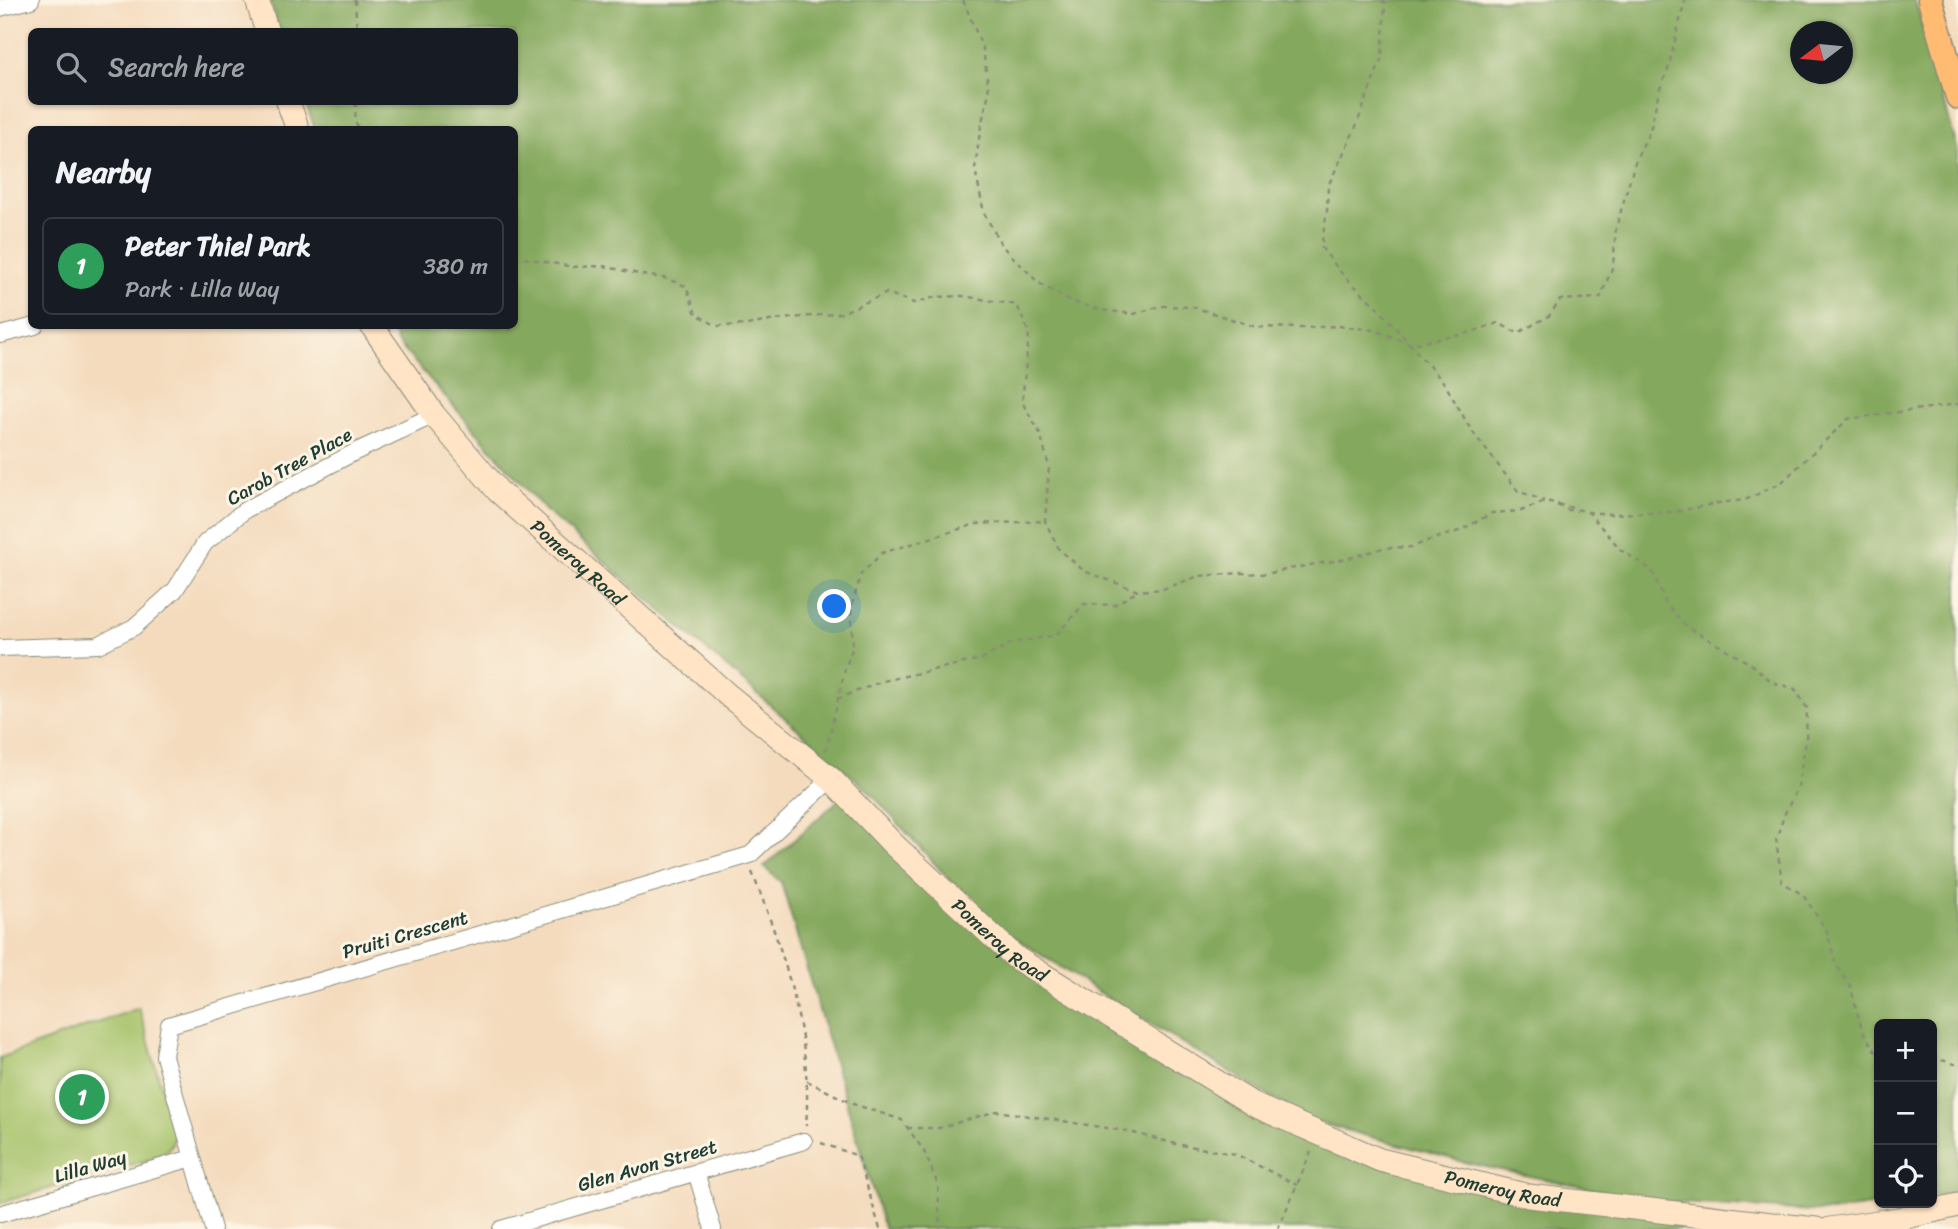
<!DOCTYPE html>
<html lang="en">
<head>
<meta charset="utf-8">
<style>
  :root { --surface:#171b24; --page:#20242c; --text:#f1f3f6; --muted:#9ea1a6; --line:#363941; --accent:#d93025 }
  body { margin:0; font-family:Sriracha,sans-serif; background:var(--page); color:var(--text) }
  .controls { position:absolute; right:21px; bottom:21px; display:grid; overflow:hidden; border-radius:10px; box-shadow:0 2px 5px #0004 }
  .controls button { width:63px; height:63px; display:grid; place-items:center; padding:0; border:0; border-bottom:2px solid var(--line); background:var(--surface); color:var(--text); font:35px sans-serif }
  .compass { position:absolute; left:1790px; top:21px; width:63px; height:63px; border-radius:50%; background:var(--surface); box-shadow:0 2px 5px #0004; rotate:254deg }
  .you { position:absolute; left:835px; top:607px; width:24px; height:24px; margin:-18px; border:5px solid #fff; border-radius:50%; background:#1a73e8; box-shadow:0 0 0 10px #1a73e833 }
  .badge { display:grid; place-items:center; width:46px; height:46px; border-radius:50%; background:var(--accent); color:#fff; font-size:23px; font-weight:700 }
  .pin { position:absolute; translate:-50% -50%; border:4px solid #fff; box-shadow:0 2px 7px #0006 }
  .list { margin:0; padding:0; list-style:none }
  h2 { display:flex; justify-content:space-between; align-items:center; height:91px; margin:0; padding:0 28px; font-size:30px }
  h2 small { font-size:23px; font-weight:400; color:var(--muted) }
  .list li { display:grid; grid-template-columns:46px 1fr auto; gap:21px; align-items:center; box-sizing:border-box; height:98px; margin:0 14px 14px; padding:0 14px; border:2px solid var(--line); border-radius:10px }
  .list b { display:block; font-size:26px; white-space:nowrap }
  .list p { margin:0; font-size:23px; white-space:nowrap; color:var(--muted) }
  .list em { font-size:23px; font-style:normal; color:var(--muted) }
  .icon { flex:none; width:38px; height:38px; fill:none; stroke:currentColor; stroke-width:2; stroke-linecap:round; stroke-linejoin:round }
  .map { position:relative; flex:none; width:1958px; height:1229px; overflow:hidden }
  .search { position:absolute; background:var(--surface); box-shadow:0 2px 5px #0004; left:28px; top:28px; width:490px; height:77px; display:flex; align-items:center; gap:18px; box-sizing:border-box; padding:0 24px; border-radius:10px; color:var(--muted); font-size:26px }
  .panel { position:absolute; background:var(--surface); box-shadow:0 2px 5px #0004; left:28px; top:126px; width:490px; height:203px; border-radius:10px }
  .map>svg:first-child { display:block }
  .green { fill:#a6c269; stroke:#62804e; stroke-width:2 }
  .forest { fill:#84a85d; stroke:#527248; stroke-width:2; fill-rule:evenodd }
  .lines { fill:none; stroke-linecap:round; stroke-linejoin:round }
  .street-casing { stroke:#8a8c79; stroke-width:18 }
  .secondary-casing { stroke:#8a8c79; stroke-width:25 }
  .primary-casing { stroke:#8a8c79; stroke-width:27 }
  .path { stroke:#8a8c79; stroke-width:2.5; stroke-dasharray:5 5; stroke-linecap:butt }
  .street { stroke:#fff; stroke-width:16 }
  .secondary { stroke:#ffe4c6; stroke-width:23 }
  .primary { stroke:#ffbb71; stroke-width:24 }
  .labels { text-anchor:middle; stroke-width:6; stroke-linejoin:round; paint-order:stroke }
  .street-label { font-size:19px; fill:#1f3d34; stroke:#fcf5e5 }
</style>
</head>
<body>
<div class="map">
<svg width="1958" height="1229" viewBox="0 0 1958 1229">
  <rect width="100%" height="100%" fill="#fcf5e5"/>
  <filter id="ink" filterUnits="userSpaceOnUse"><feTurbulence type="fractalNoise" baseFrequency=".0143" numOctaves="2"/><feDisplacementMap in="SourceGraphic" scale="14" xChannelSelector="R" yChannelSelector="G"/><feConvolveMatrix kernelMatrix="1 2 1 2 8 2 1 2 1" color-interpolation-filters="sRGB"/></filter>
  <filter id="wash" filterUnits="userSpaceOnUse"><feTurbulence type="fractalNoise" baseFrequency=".00686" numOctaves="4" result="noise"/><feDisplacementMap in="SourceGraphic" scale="28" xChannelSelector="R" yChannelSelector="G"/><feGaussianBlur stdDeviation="1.57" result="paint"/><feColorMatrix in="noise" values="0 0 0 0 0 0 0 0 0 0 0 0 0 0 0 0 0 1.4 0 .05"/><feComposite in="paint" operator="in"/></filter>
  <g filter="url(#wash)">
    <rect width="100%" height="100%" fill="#f4dbbe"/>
    <path class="green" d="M139,1008l36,127c-3,13 -8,18 -21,23l-154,45v-145z"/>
    <path class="forest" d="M270,0h1645l43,151v1041l-26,4v-172h-53v179h11l-60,9 -181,-11 -182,-38 -158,-43 -204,-124 -121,-78 -117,-129 -321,-278 -149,-169 -6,-16h123v-196l-199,-1 -10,-27h209v-70l-235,-1zM1800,32h42v42h-42z
      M845,794l171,164 240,148 124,54 349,59 -33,10h-812l-103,-347 -17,-15z"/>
  </g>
  <g filter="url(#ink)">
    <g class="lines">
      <defs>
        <path id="street" d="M0,8l31,-8
          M0,335l35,-9
          M0,648l98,-3 36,-18 41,-37 30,-47 40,-33 110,-58 79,-37
          M696,1172l17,57
          M0,1214l192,-56
          M213,1229l-49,-173 5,-31 581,-170 81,-76
          M501,1229l303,-88"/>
        <g id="secondary">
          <path d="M257,0l10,32"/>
          <path d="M288,102l10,28"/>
          <path id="s1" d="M372,326l62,89 64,76 231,205 102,83 62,65 123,114 240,148 124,54 149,36 287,33"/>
          <path d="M1830,1229l68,-10 60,-14"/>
        </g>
        <path id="primary" d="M1930,0l28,97"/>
      </defs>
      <use href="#street" class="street-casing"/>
      <use href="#secondary" class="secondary-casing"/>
      <use href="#primary" class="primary-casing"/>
      <path class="path" d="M355,0l2,32
        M963,0l20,49 6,43 -9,39 -5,38 9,44 18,33 37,37 31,18 31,9 33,4 27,-8 32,1 63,20 47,1 35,-2 36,4 37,14 54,-10 33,-11 20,10 31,-17 11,-16 40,-2 13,-32 3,-38 20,-69 14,-28 9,-40 9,-22 17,-69
        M1382,0l3,3 -3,54 -27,72 -27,57 -1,25 -6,36 22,28 36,34 66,75 26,46 47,61 26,10
        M356,102l-1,19 4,9
        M514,256l59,11 30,-1 40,9 21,3 22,8 10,28 21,12 30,-1 34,-6 60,-6 46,-20 27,10 22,-6 27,-1 54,9 12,28 -7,69 18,31 9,34 -4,54 14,28 25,22 54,20 25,-2 36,-13 42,-3 25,1 43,-9 37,-6 37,-11 29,-1 18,-7 29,-9 33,-18 29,-2 25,-10 42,11 34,39 30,19 14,34 21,23 64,37 21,18 23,7 12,19 -1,33 -8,46 -13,26 -9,26 6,43 21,13 24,36 9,34 14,20 12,45 17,27
        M1557,505l11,5 9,1
        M1587,512l23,2 65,-2 43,-9 27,-3 36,-17 67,-64 110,-15
        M837,699l46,-18 99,-22 30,-16 44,-8 28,-31 30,1 24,-14
        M826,751l19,-82 8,-22 -2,-38 10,-35 21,-21 94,-29 68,-3
        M752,872c32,81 61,166 54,254
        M1932,1057l26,8
        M807,1081l46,23 49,16 22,31 14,34 2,44
        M907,1128h32l58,-17 129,20 50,13 59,10 62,31
        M821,1143l37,13 22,73
        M1278,1229l33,-77"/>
      <use href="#street" class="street"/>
      <use href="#secondary" class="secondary"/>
      <use href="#primary" class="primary"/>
    </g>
  </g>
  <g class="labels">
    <g class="street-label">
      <text transform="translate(289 466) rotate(-29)" y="7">Carob Tree Place</text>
      <text dy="7" stroke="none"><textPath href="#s1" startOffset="315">Pomeroy Road</textPath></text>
      <text transform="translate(405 934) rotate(-16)" y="7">Pruiti Crescent</text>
      <text dy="7" stroke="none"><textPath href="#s1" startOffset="882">Pomeroy Road</textPath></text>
      <text transform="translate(647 1165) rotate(-16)" y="7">Glen Avon Street</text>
      <text transform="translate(90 1166) rotate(-16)" y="7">Lilla Way</text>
      <text dy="7" stroke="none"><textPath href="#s1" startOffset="1449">Pomeroy Road</textPath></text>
    </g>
  </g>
</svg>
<div class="controls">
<button>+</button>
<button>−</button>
<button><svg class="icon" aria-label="locate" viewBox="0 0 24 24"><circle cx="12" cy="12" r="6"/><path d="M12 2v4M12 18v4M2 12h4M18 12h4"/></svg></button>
</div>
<svg class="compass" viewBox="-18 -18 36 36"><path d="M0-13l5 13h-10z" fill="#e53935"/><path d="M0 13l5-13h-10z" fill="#9ea1a6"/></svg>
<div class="you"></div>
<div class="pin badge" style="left:82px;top:1097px;background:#2e9e5b">1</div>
<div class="search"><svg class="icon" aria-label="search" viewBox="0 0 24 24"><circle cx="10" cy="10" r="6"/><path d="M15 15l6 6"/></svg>Search here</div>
<section class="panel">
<h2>Nearby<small></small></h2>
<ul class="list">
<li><span class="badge" style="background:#2e9e5b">1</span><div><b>Peter Thiel Park</b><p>Park · Lilla Way</p></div><em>380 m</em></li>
</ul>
</section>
</div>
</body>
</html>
